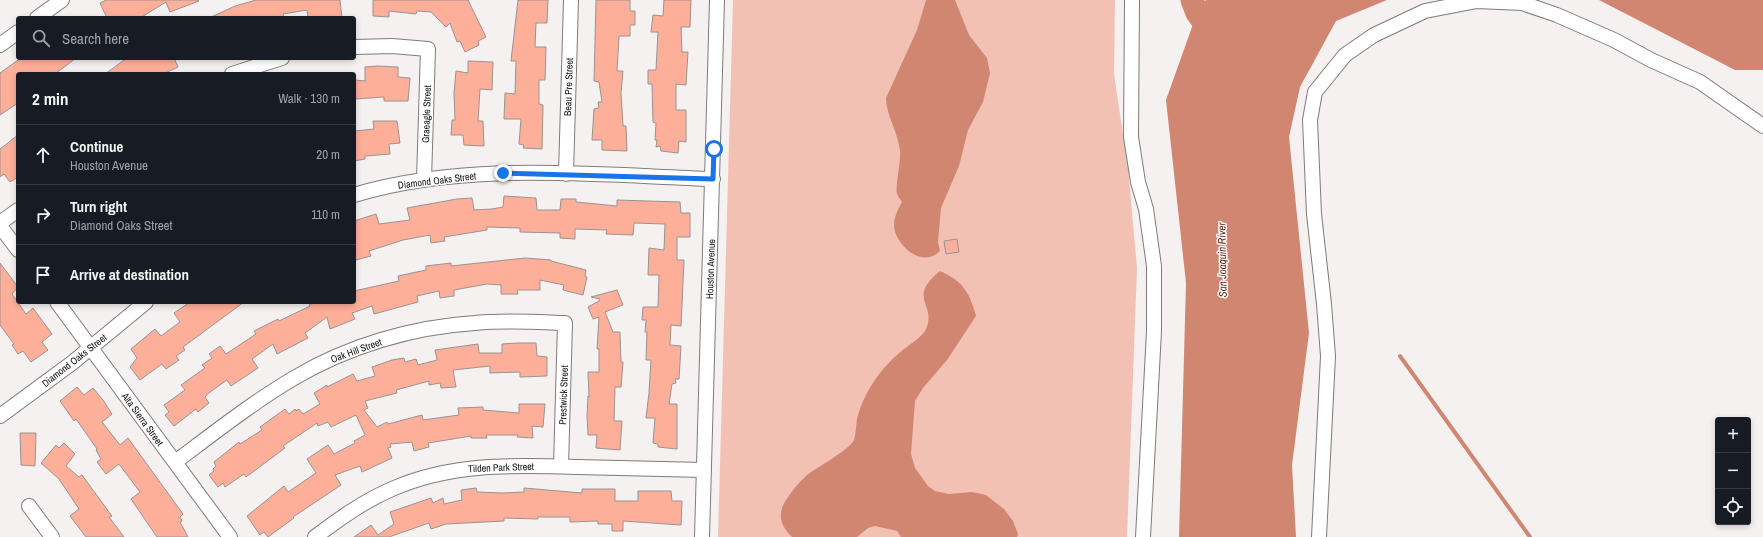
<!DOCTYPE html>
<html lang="en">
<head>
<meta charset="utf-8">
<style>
  :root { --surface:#171b24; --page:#242831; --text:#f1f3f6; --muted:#9ea1a6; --line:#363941 }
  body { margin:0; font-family:"Archivo Narrow",sans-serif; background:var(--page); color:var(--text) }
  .controls { position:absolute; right:12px; bottom:12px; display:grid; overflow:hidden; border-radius:4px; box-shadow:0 2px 6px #0003 }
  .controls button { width:36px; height:36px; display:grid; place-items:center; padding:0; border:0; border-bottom:1px solid var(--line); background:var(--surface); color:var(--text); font:20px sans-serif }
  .stop { position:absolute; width:12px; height:12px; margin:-9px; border:3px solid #1a73e8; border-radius:50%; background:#fff }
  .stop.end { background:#1a73e8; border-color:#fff; box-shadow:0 1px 4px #0008 }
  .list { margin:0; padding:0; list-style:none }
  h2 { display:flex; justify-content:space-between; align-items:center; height:52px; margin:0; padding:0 16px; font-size:17px }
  h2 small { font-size:13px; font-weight:400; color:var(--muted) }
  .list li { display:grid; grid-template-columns:26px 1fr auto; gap:12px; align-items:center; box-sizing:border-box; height:60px; padding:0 16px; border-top:1px solid var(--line) }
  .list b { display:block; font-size:15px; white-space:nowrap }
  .list p { margin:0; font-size:13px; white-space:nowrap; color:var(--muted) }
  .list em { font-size:13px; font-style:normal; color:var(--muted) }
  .icon { flex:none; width:22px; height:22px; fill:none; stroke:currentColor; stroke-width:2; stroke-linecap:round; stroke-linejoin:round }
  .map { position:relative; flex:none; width:1763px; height:537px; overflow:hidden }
  .search { position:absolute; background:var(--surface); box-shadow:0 2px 6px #0003; left:16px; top:16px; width:340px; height:44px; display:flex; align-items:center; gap:10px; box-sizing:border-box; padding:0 14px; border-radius:4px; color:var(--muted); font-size:15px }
  .panel { position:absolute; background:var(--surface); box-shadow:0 2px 6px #0003; left:16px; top:72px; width:340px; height:232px; border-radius:4px }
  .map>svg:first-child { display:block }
  .green { fill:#f3c1b3 }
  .water { fill:#d18672 }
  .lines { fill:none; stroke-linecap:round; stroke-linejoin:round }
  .stream { stroke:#d18672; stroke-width:4 }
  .river { stroke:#d18672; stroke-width:23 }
  .building { fill:#feaf9a; stroke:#989493 }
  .minor-casing { stroke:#7e7b7a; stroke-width:16 }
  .minor { stroke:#fff; stroke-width:14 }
  .route { stroke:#1a73e8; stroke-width:5 }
  .labels { text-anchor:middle; stroke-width:3; stroke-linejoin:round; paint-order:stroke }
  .street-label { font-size:10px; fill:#141312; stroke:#fff }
  .water-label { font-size:11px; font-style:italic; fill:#682311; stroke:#fff }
</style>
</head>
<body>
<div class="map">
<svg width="1763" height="537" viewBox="0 0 1763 537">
  <rect width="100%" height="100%" fill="#f5f1f0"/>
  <path class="green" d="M733,0h382l-1,74 14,94 9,100 -10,269h-409z"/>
  <path class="water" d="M926,0h29l14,35 18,23 3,15 -7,29 -15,28 -9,36 -18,42 -3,34 2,9c-16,16 -38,0 -45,-19 -3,-11 2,-21 7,-30 -1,-2 -4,-5 -5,-8 -2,-7 4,-32 3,-43 -2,-19 -14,-36 -14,-53l31,-68z
    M1206,0h181l-51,21 -36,66 -11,50 20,196 -17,132 4,72h-117l7,-254 -20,-183 31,-87z
    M1599,0h164v70h-28z
    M940,271c23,10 30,22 36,45l-29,44 -24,28 -8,13 -4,53 4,14 13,18 7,5 14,3 23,-2 14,3 18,14 9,12 5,13 -1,3h-116l-4,-6 -22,-5 -7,2 -11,9h-65c-12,-12 -15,-23 -6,-37 6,-9 12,-17 20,-24 11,-9 42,-25 48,-36 2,-6 2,-15 3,-21 4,-17 13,-33 23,-46 5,-6 11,-13 17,-18 7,-7 26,-18 29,-26 11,-26 -20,-30 14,-58z"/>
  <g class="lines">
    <path class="stream" d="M1400,356l130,181"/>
    <path class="river" d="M1192,0l5,13 19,25"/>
  </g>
  <path class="building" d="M106,0h92l1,1 -29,11 -4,-10 -26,16h-33l-7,-15z
    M256,0h84l2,18h-34l-1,-8 -24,4 1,4h-75l26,-12z
    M373,0h95l18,37 -8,4 1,4 -14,7 -5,-11 -3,1 -7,-19 -4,4 -15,-15 -14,-1 -1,3 -27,-3v6l-16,-1z
    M518,0h30l-1,23h-11l-1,24h11l-1,33h-6v24l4,1 -1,44 -19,-1 1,-3 -5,-1 2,-25h-17l1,-26 10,1 1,-33h-5z
    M596,0h34v11h5v14h-5v11h-11l-2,35h6l-2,22 2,33h3l1,25 -25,-1v-10h-10l2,-31 5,-1 -1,-6h4l-3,-20 -5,-1z
    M664,0h27l-1,27h-9l1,25h6l-2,33 -10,-1v26h10v32l-7,-1 -1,12 -17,-2 -1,-5 -4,1 1,-7h-2l1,-17 -3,-1 -1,-38h-4v-14h8l2,-38h-7l2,-17 10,1z
    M21,58h55l-21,16h-37v29l-18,12v-42z
    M127,58h47l4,9 -15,7h-58z
    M468,61l25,1 -1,28 -12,-1 -2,32h5l1,25 -20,-1 -1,-10h-12l1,-15h3l-1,-27 2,-22 12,2z
    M378,66l20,1v10l12,1 -2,23h-24v-4l-29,2v-19l10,1v-14z
    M373,121h24l3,22 -11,1 1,10 -25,2v3l-11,2 1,-30 19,-2z
    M18,135v42l-8,5 -6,-8 -4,3v-28z
    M504,196l32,2 1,12h23l1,-11h15v3l41,4v-6l63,2 1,11h9v24h-13v23h7l-3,66 -10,-1 -1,20 11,1 -2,33h-4l1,4 -4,1 -3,20h8v45l-19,-2v-3l-5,-1 2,-25h-9l3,-25 2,-33h-5l1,-28h-2l1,-12h-4l1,-13h15l1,-32h-11l1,-27 15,2 1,-26 -31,-1 -1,12 -27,-1 1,-4 -32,-1v10l-15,-1v-5l-40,-1v-4l-33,-1v3l-43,7 1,4 -14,2 -1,-8 -27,5 -34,11 2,5 -15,4 -2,-7v-32l22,-7 3,10 31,-4 -3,-12 50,-9 15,-1 2,12 18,-1 11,-2z
    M957,239l2,13 -13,2 -2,-13z
    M525,258l26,2v1l35,9 -1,6 2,1 -4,18 -20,-5 1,-5 -24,-5v10h-23l1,4h-17v-9l-14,-1 -33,6v6l-14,2 -1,-7 -22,5 1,6 -44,12 -2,-8 -20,7 3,6 -25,10 -3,-12 -22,16 3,5 -31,16 -4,-10 -21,15 6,9 -27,18 -4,-6 -17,12 -5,5 4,6 -11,9 -2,-3 -22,17 -9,-11 4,-3 -5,-7 21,-15 -4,-5 24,-17 -3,-3 10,-7 -3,-4 11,-8 6,8 30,-20 -2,-3 24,-12 1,2 31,-15 -1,-1 6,-3h39v-11l45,-10 -1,-5 28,-6v-4l25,-3v3z
    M0,263l18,24 -6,7 14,20 7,-6 19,26 -10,8 6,8 -17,12 -8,-11 -5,3 -6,-9 2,-1 -14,-19z
    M617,290l6,15 -18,7 8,20h7l1,30h2l-2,25h-6l-1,34h8l-2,29 -24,-2 1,-13h-9l-1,-19 1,-20 1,1 -1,-25h11v-23h-2l2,-32 -6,2 -5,-12 11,-6 1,-2 -9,-2z
    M190,302h54l-61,45 2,3 -9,6 3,4 -13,9 -4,-5 -22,16 -10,-13 7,-9 -6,-9 24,-20 6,7 19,-14 -6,-9z
    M517,343h19l1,13 10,1v19l-27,1v-5l-30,1v-7l-37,4 3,17 -15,1 -1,-5 -11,2v-4l-33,9 1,3 -32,8 3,7 -4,2 13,17 10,-5 1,2 34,-9 1,5 36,-5 -1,-7 25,-1v3l36,3v-9h26l-2,23 -11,-1 1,12 -16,-1 1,-2h-32l1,3h-16v-2l-43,7 1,4 -15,4 -2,-9 -22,2 1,3 -3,1 4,10 -30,14 -2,-6 -25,9 6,10 -48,32 1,1 -26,19 -4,-5 -4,3 -13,-19 37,-30 4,6 28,-19 -9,-14 21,-14 6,9 21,-11 -1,-2 11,-6 -9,-20 -25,12 -3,-5 -10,4 -1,-3 -34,23 2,2 -39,29 -2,-3 -19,13 -2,-4 -5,4 -9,-12 5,-4 -1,-2 3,-3 -2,-4 25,-20 1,2 22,-14 -2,-3 25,-18 4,5 6,-5 1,2 3,-2 4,5 17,-10 -6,-11 13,-8v2l26,-13 4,7 18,-5 -3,-9 20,-7 12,-2 1,4 11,-3 2,6 19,-5 -2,-10 43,-6 1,9h23v-9z
    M77,387l7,8 9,-7 10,12 9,14 -10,8 18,23 8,-7 55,76 -3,3 2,4 -2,1 8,15h-31l-26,-38 9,-7 -21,-28 -13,10 -9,-12 4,-3 -5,-9 1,-1 -21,-30 -2,2 -14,-20z
    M20,433h16l-1,33 -14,-1z
    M64,443l11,11 -9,12 13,11 3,-2 30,41 -3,1 15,20h-38l-16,-21 9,-7 -20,-30 -18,-16 15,-18 3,3z
    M476,488l1,4 25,1 22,-1v-4l58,5v-4h33v12h23v-10h33l1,10h10l-1,24 -58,-4v10h-11v-7h-14v-3l-28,1v-5h-32v2l-34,-1v3l-58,3 -15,5 -2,-6 -40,14h-35l17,-12 7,10 16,-11 -4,-12 41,-14 2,5 10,-5 1,6 18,-4 -1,-10z"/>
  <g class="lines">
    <defs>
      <path id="minor" d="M1132,0l-1,137 7,45 8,27 8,57v65l-11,206
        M37,18l25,-18
        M0,45l18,-13
        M354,47l38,-1 36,3 -4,131
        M232,74l50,-16
        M566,174l5,-174
        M354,195c113,-34 242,-20 359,-16
        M0,223l18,-13
        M0,226l18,24
        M57,302l173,235
        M0,416l72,-53 74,-61
        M175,462c39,-29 77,-59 119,-84 54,-32 118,-51 181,-55 30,-3 60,-1 90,0l-4,143
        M29,506l23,31
        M315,537c24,-18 49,-36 77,-48 59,-26 121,-24 185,-22 42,1 85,2 127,3
        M702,537l15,-537
        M1319,537l9,-181 -4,-52 -10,-90 -4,-94 5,-28 30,-37 29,-20 51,-24 52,-10 45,2 35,12 57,25 37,20 49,22 63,44"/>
    </defs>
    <use href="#minor" class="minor-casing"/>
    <use href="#minor" class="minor"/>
  </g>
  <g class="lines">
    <path class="route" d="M503,173l210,6 1,-30"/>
  </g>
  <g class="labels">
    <g class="street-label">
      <text transform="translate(568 87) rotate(-88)" y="4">Beau Pre Street</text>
      <text transform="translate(426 114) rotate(-88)" y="4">Graeagle Street</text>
      <text transform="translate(437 180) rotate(-7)" y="4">Diamond Oaks Street</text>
      <text transform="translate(710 269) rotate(-88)" y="4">Houston Avenue</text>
      <text transform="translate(356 350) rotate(-20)" y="4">Oak Hill Street</text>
      <text transform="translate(74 360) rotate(-38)" y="4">Diamond Oaks Street</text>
      <text transform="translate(563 395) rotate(-88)" y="4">Prestwick Street</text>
      <text transform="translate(143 419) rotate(54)" y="4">Alta Sierra Street</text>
      <text transform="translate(501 467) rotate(-2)" y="4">Tilden Park Street</text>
    </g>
    <g class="water-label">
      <text transform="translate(1222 260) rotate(-91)" y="4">San Joaquin River</text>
    </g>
  </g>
</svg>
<div class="controls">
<button>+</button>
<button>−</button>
<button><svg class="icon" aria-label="locate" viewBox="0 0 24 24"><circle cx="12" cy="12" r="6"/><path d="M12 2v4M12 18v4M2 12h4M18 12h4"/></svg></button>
</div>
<div class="stop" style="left:714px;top:149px"></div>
<div class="stop end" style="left:503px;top:173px"></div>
<div class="search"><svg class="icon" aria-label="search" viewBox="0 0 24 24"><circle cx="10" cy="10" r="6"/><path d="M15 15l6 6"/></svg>Search here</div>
<section class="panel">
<h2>2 min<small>Walk · 130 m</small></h2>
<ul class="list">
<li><svg class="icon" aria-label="ahead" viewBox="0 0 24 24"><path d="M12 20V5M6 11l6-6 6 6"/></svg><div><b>Continue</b><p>Houston Avenue</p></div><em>20 m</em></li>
<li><svg class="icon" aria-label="right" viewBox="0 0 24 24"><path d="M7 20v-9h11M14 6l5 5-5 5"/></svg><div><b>Turn right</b><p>Diamond Oaks Street</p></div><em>110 m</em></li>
<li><svg class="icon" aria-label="arrive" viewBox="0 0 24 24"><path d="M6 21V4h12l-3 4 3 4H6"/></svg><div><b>Arrive at destination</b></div></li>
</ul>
</section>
</div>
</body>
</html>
